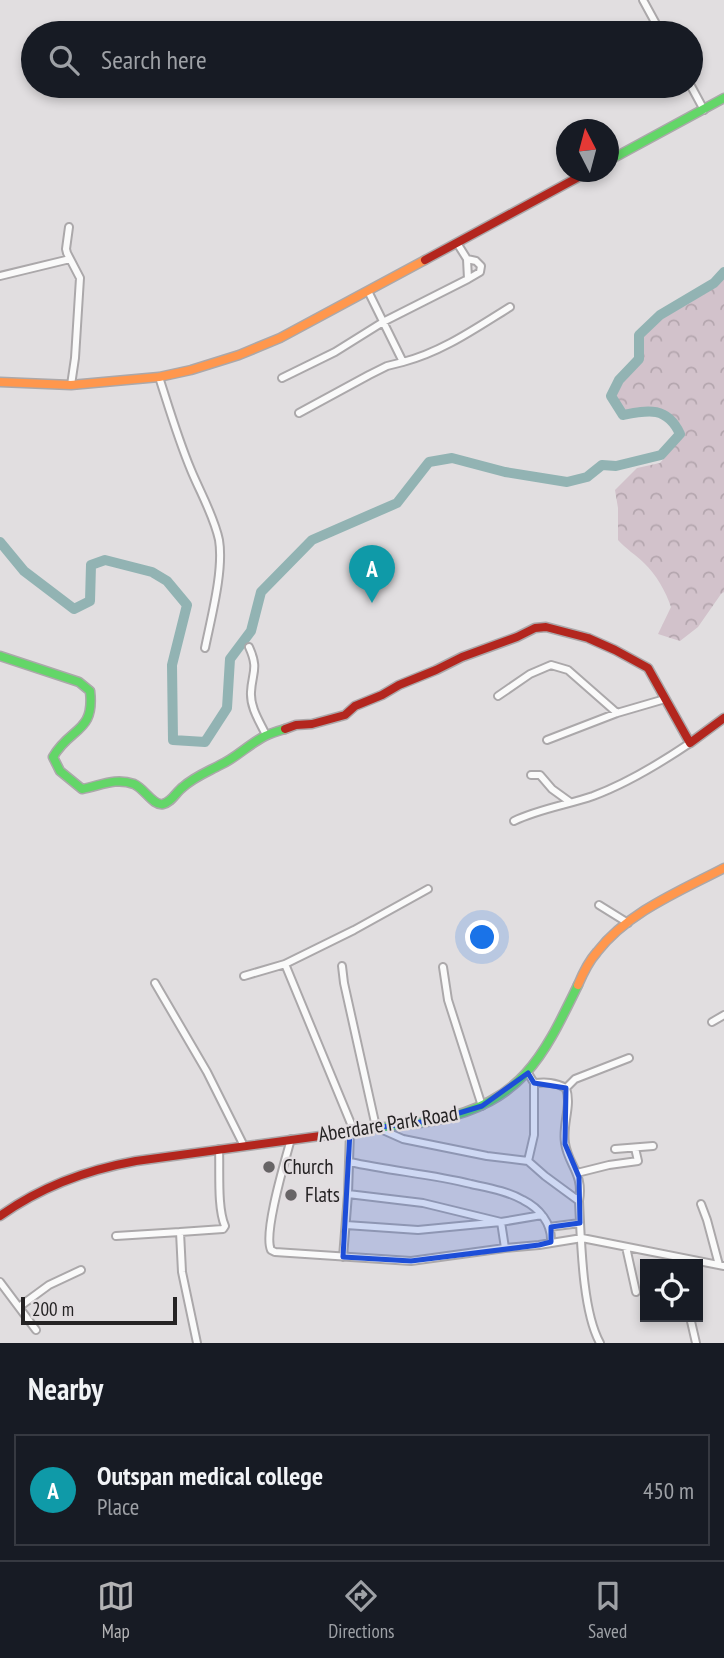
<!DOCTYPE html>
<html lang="en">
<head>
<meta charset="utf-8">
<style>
  :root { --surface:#171b24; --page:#242831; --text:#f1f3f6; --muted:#9ea1a6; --line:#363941; --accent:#b3b3b5 }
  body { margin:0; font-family:"PT Sans Narrow",sans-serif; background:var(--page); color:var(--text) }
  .controls { position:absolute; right:21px; bottom:21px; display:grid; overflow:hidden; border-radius:0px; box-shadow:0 4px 10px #0003 }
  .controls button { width:63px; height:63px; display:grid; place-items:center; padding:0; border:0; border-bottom:2px solid var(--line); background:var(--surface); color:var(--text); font:35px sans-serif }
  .compass { position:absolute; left:556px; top:119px; width:63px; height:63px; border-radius:50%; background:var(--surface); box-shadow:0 4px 10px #0003; rotate:354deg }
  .scale { position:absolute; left:21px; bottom:18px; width:156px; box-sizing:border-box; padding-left:7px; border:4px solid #252324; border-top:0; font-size:19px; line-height:24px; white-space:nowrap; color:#252324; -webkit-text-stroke:5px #e2dde0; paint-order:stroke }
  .you { position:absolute; left:483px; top:938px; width:24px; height:24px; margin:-18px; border:5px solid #fff; border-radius:50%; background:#1a73e8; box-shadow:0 0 0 10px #1a73e833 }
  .badge { display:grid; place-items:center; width:46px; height:46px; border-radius:50%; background:var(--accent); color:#fff; font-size:23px; font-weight:700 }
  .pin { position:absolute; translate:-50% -58px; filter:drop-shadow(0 2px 4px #0008) }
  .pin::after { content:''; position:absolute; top:37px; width:24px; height:21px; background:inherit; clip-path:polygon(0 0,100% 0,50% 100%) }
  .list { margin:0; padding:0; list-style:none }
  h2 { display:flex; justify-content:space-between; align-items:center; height:91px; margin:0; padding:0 28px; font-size:30px }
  h2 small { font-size:23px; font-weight:400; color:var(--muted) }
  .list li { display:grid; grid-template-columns:46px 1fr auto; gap:21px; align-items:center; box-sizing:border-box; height:112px; margin:0 14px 14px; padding:0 14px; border:2px solid var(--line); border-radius:0px }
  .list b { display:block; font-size:26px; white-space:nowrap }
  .list p { margin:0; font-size:23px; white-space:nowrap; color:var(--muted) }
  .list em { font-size:23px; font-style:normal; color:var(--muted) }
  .icon { flex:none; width:38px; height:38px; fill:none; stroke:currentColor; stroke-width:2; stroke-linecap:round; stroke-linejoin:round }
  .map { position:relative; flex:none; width:724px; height:1343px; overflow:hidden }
  .search { position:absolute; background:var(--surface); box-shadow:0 4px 10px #0003; left:21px; right:21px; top:21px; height:77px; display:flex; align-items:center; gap:18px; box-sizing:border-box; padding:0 24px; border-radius:38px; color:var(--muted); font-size:26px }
  .sheet { height:217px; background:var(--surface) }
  nav { display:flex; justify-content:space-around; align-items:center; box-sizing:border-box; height:98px; border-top:2px solid var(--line); background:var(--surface); font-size:19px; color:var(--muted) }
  nav a { display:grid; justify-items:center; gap:4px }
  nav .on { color:var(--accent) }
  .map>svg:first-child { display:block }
  .forest { fill:url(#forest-crowns) }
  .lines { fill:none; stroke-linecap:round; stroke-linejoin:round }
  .river { stroke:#92b3b3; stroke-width:10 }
  .street-casing { stroke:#aba8aa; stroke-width:10 }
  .fast-casing { stroke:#aba8aa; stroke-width:11 }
  .slow-casing { stroke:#aba8aa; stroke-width:11 }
  .jam-casing { stroke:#aba8aa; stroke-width:11 }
  .street { stroke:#fafafa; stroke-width:6 }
  .fast { stroke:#63d668; stroke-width:8 }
  .slow { stroke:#ff974d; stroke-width:8 }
  .jam { stroke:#b3261e; stroke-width:8 }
  .marked { fill:#1d4ed8; fill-opacity:0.2; stroke:#1d4ed8; stroke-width:5; stroke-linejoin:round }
  .poi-dot { fill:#676466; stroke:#e2dde0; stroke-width:2.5 }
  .labels { text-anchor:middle; stroke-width:5; stroke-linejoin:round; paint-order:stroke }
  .street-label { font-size:21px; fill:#252324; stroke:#e2dde0 }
  .poi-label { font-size:21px; fill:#252324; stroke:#e2dde0; text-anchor:start }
</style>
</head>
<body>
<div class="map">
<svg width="724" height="1343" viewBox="0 0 724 1343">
  <defs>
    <pattern id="forest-crowns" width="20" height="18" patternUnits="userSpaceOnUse" patternTransform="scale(1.75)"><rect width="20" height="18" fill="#d2c2cb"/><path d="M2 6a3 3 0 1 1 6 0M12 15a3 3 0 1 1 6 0" fill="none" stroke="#b4a6ae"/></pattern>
  </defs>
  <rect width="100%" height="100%" fill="#e1dee0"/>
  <path class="forest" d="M724,272v320l-3,2 -23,33 -18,14 -22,-7 13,-27c-5,-15 -15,-33 -27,-44 -8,-8 -18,-14 -26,-23v-32l-3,-18 22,-22 23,-5 15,-17 4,-12c-12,-28 -31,-24 -56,-19l-12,-19 8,-16 20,-21v-24l21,-20 54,-32z"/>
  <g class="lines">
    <path class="river" d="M0,542l24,29 50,38 16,-8 1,-36 14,-5 47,12 15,9 20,24 -15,60 1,75 32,2 22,-34 3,-49 21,-28 10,-39 51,-52 85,-37 32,-41 23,-4 53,14 62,10 20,-5 15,-12 14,1 45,-11 19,-21c-13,-28 -32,-24 -57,-19l-12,-19 8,-16 20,-21v-24l21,-20 54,-32 10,-11"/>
    <defs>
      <path id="street" d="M643,0l18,33
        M691,86l13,24
        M69,227l-3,22 1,4 13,25 -5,80 -4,27
        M467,259l9,2 5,5 -1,6 -12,7
        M0,276l70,-17
        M368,291l35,71c39,-10 73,-34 107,-55
        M159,377c10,31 19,62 32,93 9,22 23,46 28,70 5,30 -8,78 -14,108
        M282,378l53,-26 48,-30 85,-43 -1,-20 -10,-16
        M299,413l70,-38 18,-9 16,-4
        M249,647c10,22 3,25 2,45 -1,16 9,30 15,43
        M498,696l32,-22 21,-9 17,5 49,43
        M547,740l70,-27 48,-14
        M531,775h9l12,14 18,13
        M514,821c25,-12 53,-16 79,-25 35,-13 66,-32 97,-53
        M599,905l29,18
        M285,964l69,167
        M342,966l2,17 32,144 27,12 84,17 41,5
        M443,967l5,33 34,106
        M244,976l41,-12 69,-34 74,-41
        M155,983l52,89 37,74
        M712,1022l12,-7
        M528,1073l6,10v52l-6,26 17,15 34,25c2,38 3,110 21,142
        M534,1083c12,-1 21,-1 32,5 6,18 -4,36 -1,55 3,22 19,30 14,58
        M566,1088l9,-9 54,-21
        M291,1139c-6,22 -28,94 -20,111l4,2 136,9 94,-13 34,-3 43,-7 142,28
        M615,1149l38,-3
        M350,1162c40,9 81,12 121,22 18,4 36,7 52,16 16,8 29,23 28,42
        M577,1173l32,-8 29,-4 -3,-13
        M348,1194l75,9 78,19 4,26
        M701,1204l6,16 12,45
        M346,1225l72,5 83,-8 41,-7
        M549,1227l31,-4
        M116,1236l64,-4
        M626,1247l10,45
        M343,1257l5,-63 2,-63
        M0,1282l36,48
        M19,1307l30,-22 32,-15
        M690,1317l6,26
        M197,1343l-15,-71 -2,-40 43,-3 2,-3c-8,-18 -5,-56 -6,-77"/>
      <path id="fast" d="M608,161l116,-63
        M0,656l79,26 11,9c5,42 -20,36 -37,66l7,14 22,18c18,-3 33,-12 52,-5 11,5 19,22 29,20 9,-2 13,-12 20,-17 11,-10 24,-15 37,-22 16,-7 29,-21 45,-29 6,-3 13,-5 20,-7
        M379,1128c19,-3 39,-4 58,-8 86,-19 106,-63 141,-135"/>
      <path id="slow" d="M0,382l71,3 88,-8 32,-7 48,-15 41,-17 145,-78
        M578,985c5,-12 11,-24 19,-33 31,-40 83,-61 127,-84"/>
      <path id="jam" d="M425,260l163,-88
        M285,729l11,-4 16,-1 33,-9 10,-9 27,-11 17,-10 37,-15 26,-13 55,-20 18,-9 11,-1 42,11 27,12 33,18 42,75 34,-25
        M0,1216c42,-30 86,-46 136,-55l243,-33"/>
    </defs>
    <use href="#street" class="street-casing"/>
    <use href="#fast" class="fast-casing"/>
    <use href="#slow" class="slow-casing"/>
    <use href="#jam" class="jam-casing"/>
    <use href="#street" class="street"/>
    <use href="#fast" class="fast"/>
    <use href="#slow" class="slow"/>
    <use href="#jam" class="jam"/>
  </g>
  <path class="marked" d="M528,1073l6,10 32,5 -1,56 14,33 1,46 -29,4v15l-12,3 -128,16 -68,-4 7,-126 86,-11 46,-14z"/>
  <g class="poi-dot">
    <circle cx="269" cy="1167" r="7"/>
    <circle cx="291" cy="1195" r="7"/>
  </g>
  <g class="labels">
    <g class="street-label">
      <text transform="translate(388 1124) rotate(-9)" y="7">Aberdare Park Road</text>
    </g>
    <g class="poi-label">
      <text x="283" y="1174">Church</text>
      <text x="305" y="1202">Flats</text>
    </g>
  </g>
</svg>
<div class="controls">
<button><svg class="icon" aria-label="locate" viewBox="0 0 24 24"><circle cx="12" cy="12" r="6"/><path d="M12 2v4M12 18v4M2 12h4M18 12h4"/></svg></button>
</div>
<svg class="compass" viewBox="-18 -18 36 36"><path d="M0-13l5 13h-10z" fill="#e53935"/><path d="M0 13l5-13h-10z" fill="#9ea1a6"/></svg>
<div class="scale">200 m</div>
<div class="you"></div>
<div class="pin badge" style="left:372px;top:603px;background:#0f9aa8">A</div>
<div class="search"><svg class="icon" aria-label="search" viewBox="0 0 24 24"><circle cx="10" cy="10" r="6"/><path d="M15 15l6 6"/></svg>Search here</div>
</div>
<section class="sheet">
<h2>Nearby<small></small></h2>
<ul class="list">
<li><span class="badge" style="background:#0f9aa8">A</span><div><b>Outspan medical college</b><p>Place</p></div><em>450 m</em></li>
</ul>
</section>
<nav>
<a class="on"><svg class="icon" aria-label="map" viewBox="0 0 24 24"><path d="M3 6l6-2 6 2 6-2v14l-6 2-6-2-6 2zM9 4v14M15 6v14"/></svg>Map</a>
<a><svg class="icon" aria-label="directions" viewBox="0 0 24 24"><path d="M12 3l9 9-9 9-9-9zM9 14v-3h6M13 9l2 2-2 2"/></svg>Directions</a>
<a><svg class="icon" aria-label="saved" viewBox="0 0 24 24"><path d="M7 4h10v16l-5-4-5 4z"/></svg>Saved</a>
</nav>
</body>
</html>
